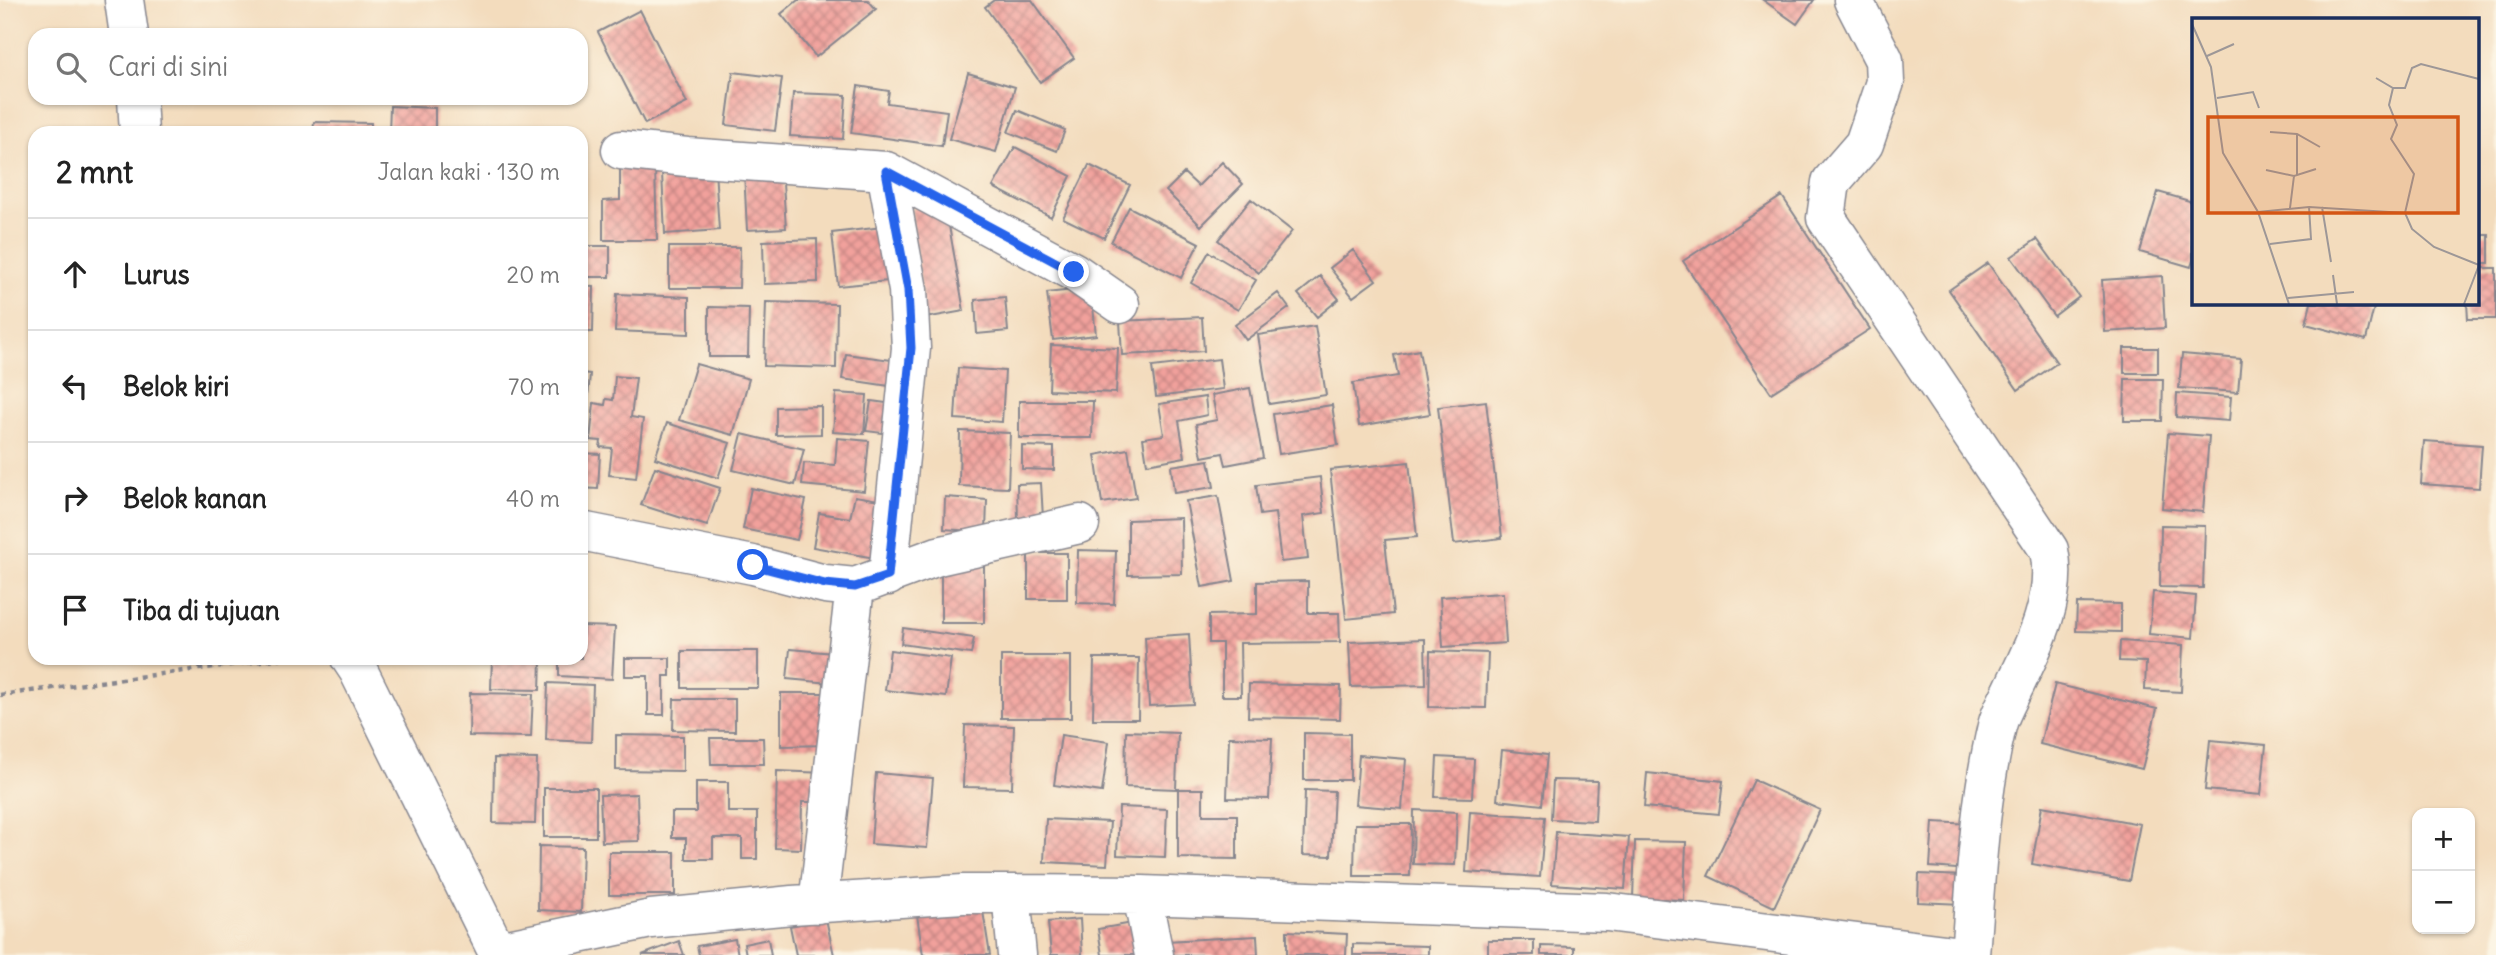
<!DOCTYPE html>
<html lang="id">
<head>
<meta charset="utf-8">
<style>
  :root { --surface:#fff; --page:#f2f2f2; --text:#222; --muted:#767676; --line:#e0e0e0 }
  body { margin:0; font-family:Delius,sans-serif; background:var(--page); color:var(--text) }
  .controls { position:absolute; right:21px; bottom:21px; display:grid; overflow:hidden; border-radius:14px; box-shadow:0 2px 5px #0004 }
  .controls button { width:63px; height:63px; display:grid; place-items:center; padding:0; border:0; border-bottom:2px solid var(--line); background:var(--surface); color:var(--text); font:35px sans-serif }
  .stop { position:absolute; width:21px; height:21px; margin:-16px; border:5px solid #2563eb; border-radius:50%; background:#fff }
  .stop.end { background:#2563eb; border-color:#fff; box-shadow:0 2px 7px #0008 }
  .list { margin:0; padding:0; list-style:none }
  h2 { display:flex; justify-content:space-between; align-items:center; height:91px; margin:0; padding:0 28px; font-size:30px }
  h2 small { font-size:23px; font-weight:400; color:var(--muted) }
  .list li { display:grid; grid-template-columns:46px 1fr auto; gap:21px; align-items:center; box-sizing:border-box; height:112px; padding:0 28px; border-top:2px solid var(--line) }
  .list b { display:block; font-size:26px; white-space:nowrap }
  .list em { font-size:23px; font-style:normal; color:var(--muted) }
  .icon { flex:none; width:38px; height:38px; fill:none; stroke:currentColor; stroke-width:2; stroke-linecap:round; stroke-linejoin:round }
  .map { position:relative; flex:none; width:2496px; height:955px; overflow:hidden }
  .search { position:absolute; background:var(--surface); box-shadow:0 2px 5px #0004; left:28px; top:28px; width:560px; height:77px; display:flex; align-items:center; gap:18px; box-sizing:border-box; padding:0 24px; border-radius:21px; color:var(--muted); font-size:26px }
  .panel { position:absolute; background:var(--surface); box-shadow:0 2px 5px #0004; left:28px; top:126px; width:560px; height:539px; border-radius:21px }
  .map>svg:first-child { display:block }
  .building { fill:url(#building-cross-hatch) }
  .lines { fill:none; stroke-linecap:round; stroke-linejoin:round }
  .street-casing { stroke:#87868e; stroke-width:41 }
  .path { stroke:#87868e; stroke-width:4.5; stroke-dasharray:5 5; stroke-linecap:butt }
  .street { stroke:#fff; stroke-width:38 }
  .route { stroke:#2563eb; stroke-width:9 }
  .inset-road { fill:none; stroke:#9d9797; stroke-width:2 }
  .view { fill:#d45514; fill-opacity:0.15; stroke:#d45514; stroke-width:3.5 }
  .inset-edge { fill:none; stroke:#1b2f5e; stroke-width:3.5 }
</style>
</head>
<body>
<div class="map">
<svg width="2496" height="955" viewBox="0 0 2496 955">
  <defs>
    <pattern id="building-cross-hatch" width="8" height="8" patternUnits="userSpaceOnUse" patternTransform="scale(1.75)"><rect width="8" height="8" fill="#f2a19c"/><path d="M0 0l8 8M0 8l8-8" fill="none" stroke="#c38482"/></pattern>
  </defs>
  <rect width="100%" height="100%" fill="#fcf5e5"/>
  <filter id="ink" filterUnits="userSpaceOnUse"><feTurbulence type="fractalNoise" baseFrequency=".0143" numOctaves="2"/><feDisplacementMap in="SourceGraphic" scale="14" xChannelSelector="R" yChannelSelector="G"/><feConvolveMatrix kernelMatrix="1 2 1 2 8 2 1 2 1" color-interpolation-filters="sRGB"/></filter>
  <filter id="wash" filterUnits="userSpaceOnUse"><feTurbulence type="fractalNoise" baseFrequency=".00686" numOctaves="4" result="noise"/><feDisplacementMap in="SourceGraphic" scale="28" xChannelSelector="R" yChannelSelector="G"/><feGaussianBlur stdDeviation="1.57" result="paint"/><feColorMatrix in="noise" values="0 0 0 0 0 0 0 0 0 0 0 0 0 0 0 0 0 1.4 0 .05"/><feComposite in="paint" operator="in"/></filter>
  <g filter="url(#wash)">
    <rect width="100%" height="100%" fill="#f3dcbd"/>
    <g id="blocks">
      <path class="building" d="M798,0h70l8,9 -60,48 -35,-43z
        M994,0h38l42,58 -34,24 -55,-75z
        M1763,0h51l-17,24z
        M640,10l47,93 -42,21 -47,-92z
        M733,72l49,6 -7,53 -49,-6z
        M968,73l47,14 -19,65 -47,-13z
        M858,86l31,5 -2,12 60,8 -5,35 -91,-13z
        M793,93l53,2 -3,44 -53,-3z
        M390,106l45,2v25h-46z
        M1017,110l48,20 -8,21 -49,-19z
        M314,122l57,1v10h-58z
        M1015,147l56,29 -20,41 -58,-30z
        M1222,162l21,22 -42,42 -35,-35 18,-18 14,13z
        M1089,165l41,20 -26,53 -41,-20z
        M620,167h35l2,73h-54v-39l17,-1z
        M782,168l4,60 -39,2 -3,-59z
        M715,170l4,60 -54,4 -3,-61z
        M2158,192l35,10v58l-2,7 -51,-15z
        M1782,196l88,133 -99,64 -88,-132z
        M1251,199l41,32 -33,42 -41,-33z
        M945,203l19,108 -39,7 -14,-109z
        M1129,207l70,36 -18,35 -70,-36z
        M891,226l7,54 -60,6 -6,-53z
        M2477,235h12v28h-12z
        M817,239l1,43 -54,2 -1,-43z
        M2037,239l42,58 -25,19 -43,-59z
        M581,246h29v31h-29z
        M669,247h71l-1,41h-70z
        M1353,250l23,30 -23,17 -23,-29z
        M1209,252l47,28 -18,30 -47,-27z
        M1988,263l69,100 -39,27 -69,-100z
        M2477,268h19v51h-28l-1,-16h10z
        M1320,276l19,23 -22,18 -19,-23z
        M2162,276l3,52 -60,4 -3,-52z
        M581,286l13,1 -1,45h-12z
        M1091,288l5,47 -43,5 -6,-47z
        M1278,293l11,15 -43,32 -11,-15z
        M617,294l72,3v37l-74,-3z
        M1005,297l3,34 -31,3 -2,-34z
        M766,302l71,2 -1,64 -72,-2z
        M2311,303h64l-9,37 -60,-16z
        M709,307l40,1 -1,49h-39z
        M1202,317l2,34 -82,4 -2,-34z
        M1315,326l11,69 -57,9 -11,-69z
        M1051,345l67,3 -2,45 -67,-3z
        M2124,348h34v25h-34z
        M1419,350l11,64 -71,12 -6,-43 45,-7 -4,-21z
        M846,354l61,8 -4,26 -61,-9z
        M2182,354l59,5 -3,33 -59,-4z
        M1219,359l4,30 -67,8 -4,-30z
        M696,364l53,15 -16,56 -54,-15z
        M958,368l47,3 -3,51 -47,-3z
        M581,373l9,1 -4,46 -5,-1z
        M615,376l21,2 -5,39 12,2 -7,59 -27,-3 3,-27 -12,-1 1,-6 -11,-1 4,-37 11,2 1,-6 7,1z
        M2125,379h38l-1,42h-38z
        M1250,388l13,70 -37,7 -3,-12 -21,4 -6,-33 21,-4 -5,-25z
        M836,393l31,2 -3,39 -31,-2z
        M2177,393l54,4 -2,24 -53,-4z
        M1205,397l2,18 -28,6 6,36 -38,7 -4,-26 21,-3 -5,-31z
        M871,401l31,4 -4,30 -32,-4z
        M1019,401h74l-1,37h-73z
        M1486,401l16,137 -48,6 -16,-137z
        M1332,405l6,40 -59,9 -6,-40z
        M821,406v28l-45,1v-28z
        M667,423l63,20 -12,35 -63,-20z
        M960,431l50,2 -2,55 -49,-2z
        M2168,433l41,3 -6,76 -41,-4z
        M742,434l62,15 -9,36 -62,-15z
        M837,438l32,3 -5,50 -62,-6 2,-22 31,2z
        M2424,441l58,4 -3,43 -58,-4z
        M1022,446l32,1v23l-32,-1z
        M1128,449l8,49 -34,5 -7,-48z
        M581,453l19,1 -2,35 -17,-1z
        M1209,460l5,27 -40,6 -3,-27z
        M1409,462l8,75 -32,3 8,74 -47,5 -16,-149z
        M655,467l65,21 -13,38 -66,-21z
        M1320,477l4,36 -21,3 5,43 -27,3 -6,-49 -15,2 -4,-30z
        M1041,483l2,35 -25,2 -1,-36z
        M751,488l55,12 -9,40 -54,-11z
        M855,496l30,5 -10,57 -62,-11 6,-34 31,5z
        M1218,496l16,85 -32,6 -16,-86z
        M945,497l42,3 -1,32 -42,-3z
        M1181,518l1,56 -54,1v-55z
        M2161,525l44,1 -2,62 -43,-1z
        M1078,550l38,1 -2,53 -37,-1z
        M1028,553h39v46h-39z
        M941,558h43v65h-43z
        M1308,581v32h31l1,29 -100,1 1,53h-19v-53h-13v-28l48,-1v-32z
        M2153,592l43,4 -3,42 -44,-4z
        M1503,593l3,50 -63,4 -3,-50z
        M2077,603l44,1v28l-45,-1z
        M583,626l32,1 -3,52 -53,-3v-18h22z
        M903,628l71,10 -3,16 -70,-10z
        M1189,634l4,70 -44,2 -4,-69z
        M1425,639l1,46 -75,2 -2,-45z
        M2120,641l63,4 -2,47 -36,-2 1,-28 -27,-1z
        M790,649l54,5 -3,30 -54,-5z
        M890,650l61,8 -5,39 -61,-7z
        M682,651h76v37h-76z
        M1430,651l58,2 -2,55 -57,-1z
        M1001,656h70v62h-70z
        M492,658l49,1 -1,31 -49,-1z
        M625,658h45v18h-6v39h-16v-39h-23z
        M1094,658h45l-1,61h-45z
        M548,683l45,2 -2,57 -45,-2z
        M1249,684l92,2 -1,33 -92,-2z
        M2055,684l102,25 -15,60 -102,-25z
        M470,693l63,1 -2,43 -62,-1z
        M781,693h50v52l-50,1z
        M674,699h61v32l-62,-1z
        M965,725l49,1 -2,62 -49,-1z
        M1126,731l52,2 -2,56 -51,-2z
        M1304,733l46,1v46h-46z
        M616,735l67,1v35l-67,-1z
        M1061,735l48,7 -7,50 -48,-7z
        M1229,737l43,1 -3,61 -42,-1z
        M710,738h53l1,26h-53z
        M2210,740l56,5 -5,50 -56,-5z
        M1502,750l45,5 -5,50 -45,-5z
        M1359,755l47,4 -4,50 -47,-4z
        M1437,757l37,2 -2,39 -37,-1z
        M494,758l43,1 -2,65 -42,-1z
        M777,771l49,2 -1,29h-23l-1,47 -26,-1z
        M876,773l57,5 -6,70 -56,-4z
        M1647,773l76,8 -4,33 -75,-7z
        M1553,780l44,1 -2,40 -44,-2z
        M1754,780l66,30 -46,97 -66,-31z
        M696,782h32v30h29v47h-15v-21h-29v21h-27v-21h-14v-26h24z
        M544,788h52v49h-52z
        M1178,789h25v26h34v44l-59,-1z
        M1305,790l29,1 -3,65 -28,-1z
        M637,794l2,47 -37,1 -2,-47z
        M2042,806l98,18 -11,57 -97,-17z
        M1119,807l48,2 -2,48 -48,-2z
        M1414,810l43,2 -2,53 -42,-1z
        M1470,812l75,5 -5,60 -74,-5z
        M1046,819l64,3 -3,43 -63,-3z
        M1933,822l40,2 -3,46 -40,-3z
        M1355,824h56l-1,52h-56z
        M1556,832l73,5 -4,52 -73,-5z
        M1635,841l51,1 -2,58 -51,-2z
        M539,846l44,1 -2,65 -43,-2z
        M609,852h66v43h-66z
        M1919,874l44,2 -1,28 -44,-2z
        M982,905l8,50h-67l-6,-40z
        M826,919l8,36h-38l-6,-29z
        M1080,919l2,36h-31l-3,-33z
        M1133,923l5,32h-36l-4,-26z
        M1287,931l60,3 -1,21h-59z
        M1257,936l1,19h-91l-1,-14z
        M735,939l3,16h-39l-2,-9z
        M768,939l3,16h-25l-2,-11z
        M1488,940h46v15h-46z
        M679,941l5,14h-42z
        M1353,944l75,2v9h-75z
        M1541,946l33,1v8h-33z"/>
    </g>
  </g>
  <g filter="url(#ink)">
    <use href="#blocks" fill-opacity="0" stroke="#87868e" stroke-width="2"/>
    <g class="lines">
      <defs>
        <path id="street" d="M124,0l5,35
          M1853,0l31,60 1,22 -21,62 -33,38 -5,36 223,332c10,47 -15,96 -35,137 -6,13 -14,26 -17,39 -18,75 -21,152 -27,229
          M137,98l2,35
          M621,150l66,7 199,14 188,101 46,32
          M886,171l22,119 3,58 -23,228
          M581,531l172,34 72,19 30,3 83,-31 142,-32
          M350,658l8,12 141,285
          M1011,894l6,61
          M1142,895l12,60
          M818,904l37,-317
          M498,951l153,-32 141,-14 171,-11h48l131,1 465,17 346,43"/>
      </defs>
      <use href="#street" class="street-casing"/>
      <path class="path" d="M0,695l283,-37"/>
      <use href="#street" class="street"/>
    </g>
  </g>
  <g class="lines" filter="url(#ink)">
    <path class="route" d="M753,565l72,19 30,3 33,-11 23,-228 -3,-58 -22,-119 188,101"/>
  </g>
  <g transform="translate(2192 18)">
    <rect width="287" height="287" fill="#f3dcbd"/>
    <path class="inset-road" d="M0,6l19,43 12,86 35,59 31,92M15,38l27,-12M184,60l17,10h12l7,-20 9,-4 58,15M201,70l-4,17 8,20 -6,14 23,35 -9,39 7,16 22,18 45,18M25,80l36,-6 6,16M78,114l27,2 23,13M105,116v41M74,152l28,6 22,-7M130,189l9,55M98,190l4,-32M66,194l51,-5 96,6M287,211v34M78,226l41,-5 -2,-32M141,257l4,29M96,280l66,-6M272,286l15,-39"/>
    <path class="view" d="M16,99h250v96h-250z"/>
    <rect width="287" height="287" class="inset-edge"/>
  </g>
</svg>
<div class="controls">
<button>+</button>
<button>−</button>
</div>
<div class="stop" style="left:753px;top:565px"></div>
<div class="stop end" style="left:1074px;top:272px"></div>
<div class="search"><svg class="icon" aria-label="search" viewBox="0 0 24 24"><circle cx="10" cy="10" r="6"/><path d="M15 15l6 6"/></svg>Cari di sini</div>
<section class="panel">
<h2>2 mnt<small>Jalan kaki · 130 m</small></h2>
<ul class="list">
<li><svg class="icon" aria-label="ahead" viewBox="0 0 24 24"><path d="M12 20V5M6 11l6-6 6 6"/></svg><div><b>Lurus</b></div><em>20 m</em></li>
<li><svg class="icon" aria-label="left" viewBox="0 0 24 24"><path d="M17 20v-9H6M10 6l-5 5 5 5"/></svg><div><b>Belok kiri</b></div><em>70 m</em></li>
<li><svg class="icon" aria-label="right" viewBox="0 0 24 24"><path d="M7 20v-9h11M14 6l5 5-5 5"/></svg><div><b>Belok kanan</b></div><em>40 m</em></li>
<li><svg class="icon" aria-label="arrive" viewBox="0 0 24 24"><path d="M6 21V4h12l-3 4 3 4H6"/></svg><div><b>Tiba di tujuan</b></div></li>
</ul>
</section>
</div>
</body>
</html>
